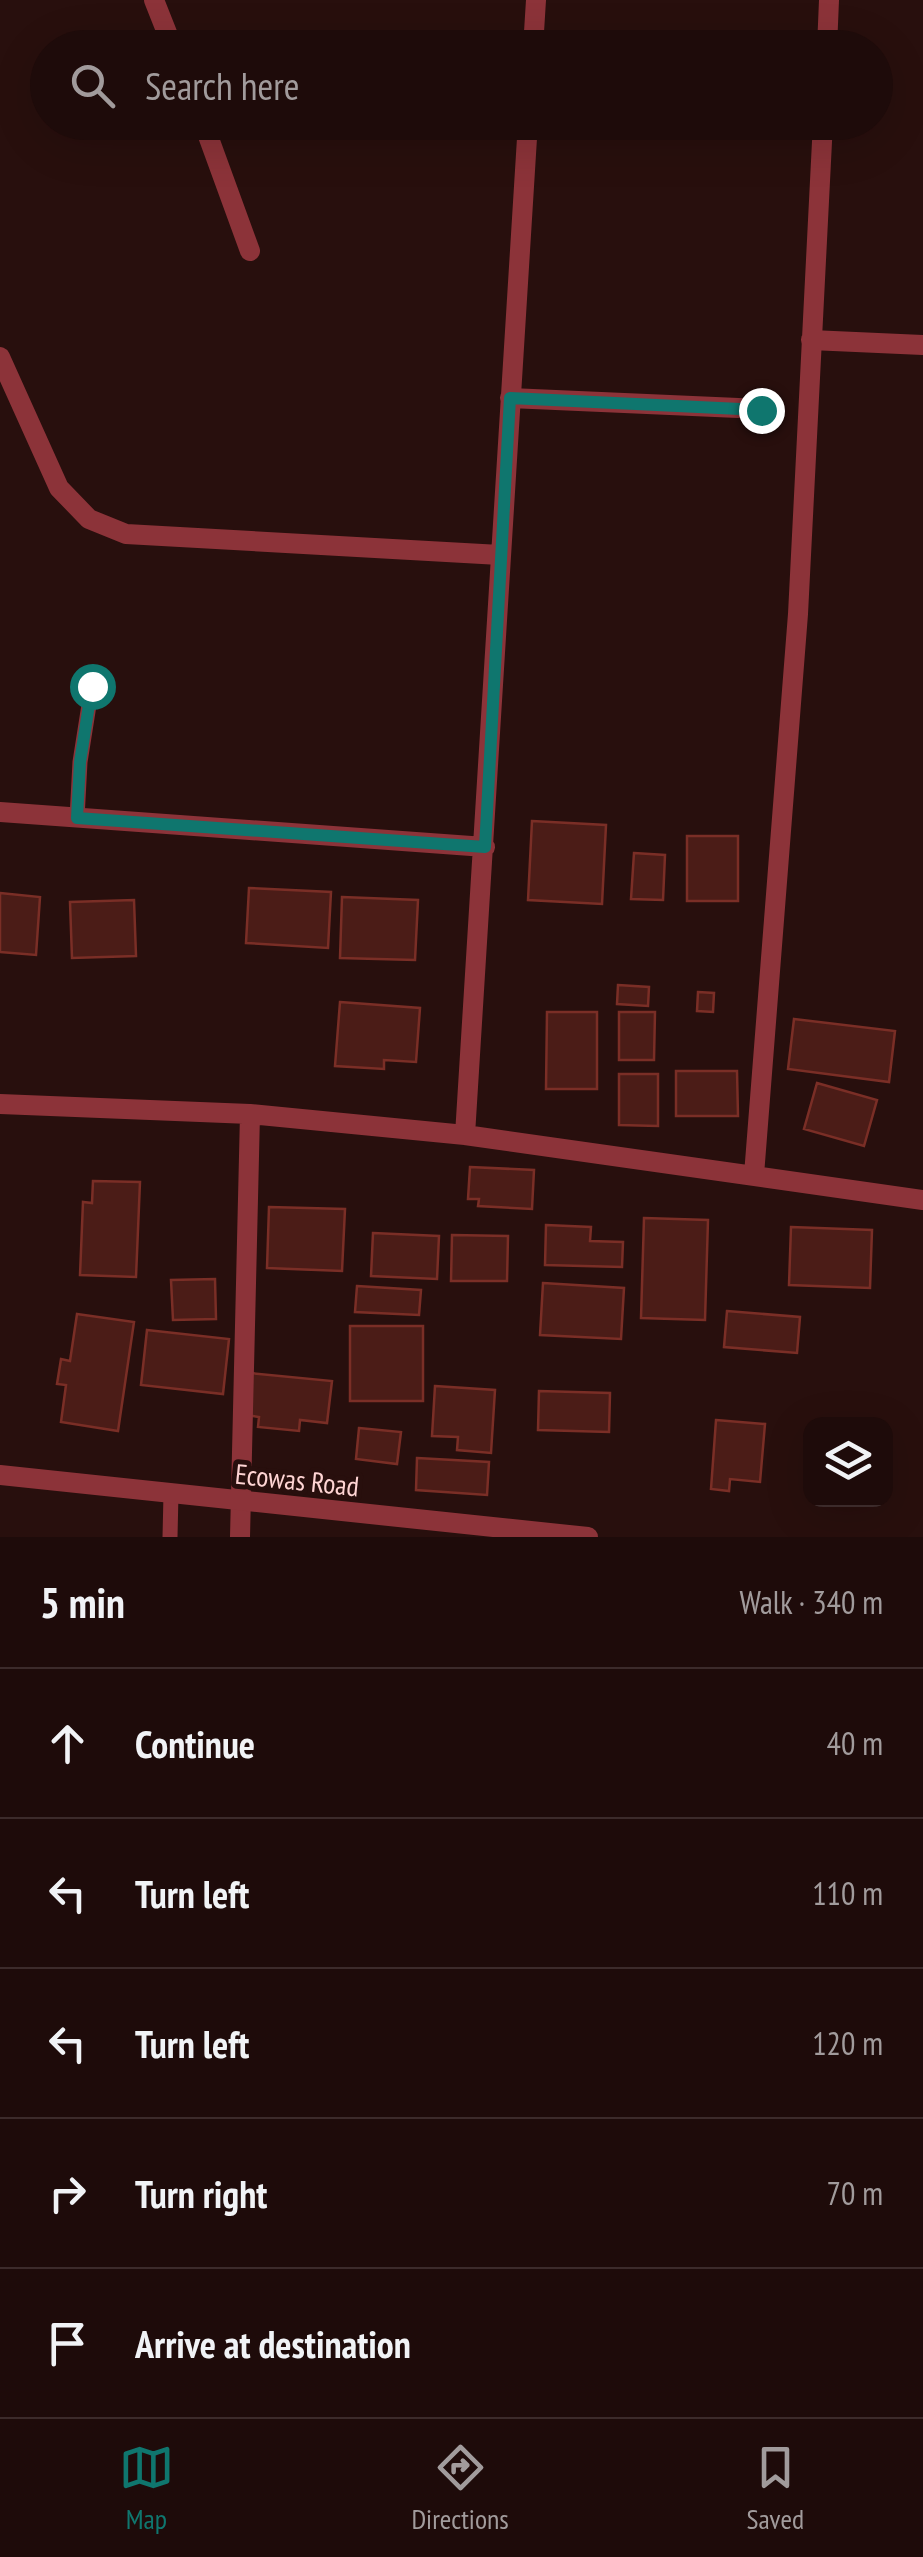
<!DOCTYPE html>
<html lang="en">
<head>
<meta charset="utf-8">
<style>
  :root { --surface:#1e0b0a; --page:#2b1918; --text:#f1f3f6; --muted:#a19b9c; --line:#3c2b2b; --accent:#0f766e }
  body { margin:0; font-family:"PT Sans Narrow",sans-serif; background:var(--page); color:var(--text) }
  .controls { position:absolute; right:30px; bottom:30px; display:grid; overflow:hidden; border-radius:20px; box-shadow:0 10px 40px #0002 }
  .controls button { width:90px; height:90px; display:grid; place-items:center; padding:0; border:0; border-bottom:2px solid var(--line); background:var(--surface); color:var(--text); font:50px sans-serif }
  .stop { position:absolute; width:30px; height:30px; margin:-22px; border:8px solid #0f766e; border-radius:50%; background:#fff }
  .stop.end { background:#0f766e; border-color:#fff; box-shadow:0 2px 10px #0008 }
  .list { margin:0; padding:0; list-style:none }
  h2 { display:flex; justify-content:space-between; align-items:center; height:130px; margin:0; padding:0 40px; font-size:42px }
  h2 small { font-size:32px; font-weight:400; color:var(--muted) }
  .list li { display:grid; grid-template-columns:65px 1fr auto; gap:30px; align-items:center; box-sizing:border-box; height:150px; padding:0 40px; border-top:2px solid var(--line) }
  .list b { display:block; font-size:38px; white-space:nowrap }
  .list em { font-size:32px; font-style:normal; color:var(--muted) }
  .icon { flex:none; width:55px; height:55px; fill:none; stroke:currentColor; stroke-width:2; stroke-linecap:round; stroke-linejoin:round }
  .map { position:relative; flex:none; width:923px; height:1537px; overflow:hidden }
  .search { position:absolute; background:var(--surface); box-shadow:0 10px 40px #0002; left:30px; right:30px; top:30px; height:110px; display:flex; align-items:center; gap:25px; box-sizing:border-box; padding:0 35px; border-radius:55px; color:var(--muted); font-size:38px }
  .sheet { height:880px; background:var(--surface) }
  nav { display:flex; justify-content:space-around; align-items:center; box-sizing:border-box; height:140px; border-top:2px solid var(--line); background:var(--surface); font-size:28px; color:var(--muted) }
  nav a { display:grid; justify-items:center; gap:5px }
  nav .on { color:var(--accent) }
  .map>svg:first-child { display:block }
  .building { fill:#4b1c17; stroke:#7a2e26; stroke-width:2.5 }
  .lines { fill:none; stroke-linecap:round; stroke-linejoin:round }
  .service { stroke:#8c3339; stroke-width:15 }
  .minor { stroke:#8c3339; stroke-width:20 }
  .tertiary { stroke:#8c3339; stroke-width:20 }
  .route { stroke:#0f766e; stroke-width:12 }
  .labels { text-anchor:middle; stroke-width:10; stroke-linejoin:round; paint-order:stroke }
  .street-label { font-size:28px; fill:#ffd5d4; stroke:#280f0d }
</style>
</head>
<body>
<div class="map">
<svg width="923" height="1537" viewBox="0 0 923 1537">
  <rect width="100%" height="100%" fill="#280f0d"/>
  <path class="building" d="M532,821l74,4 -4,79 -74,-4z
    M687,836h51v65h-51z
    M634,853l31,2 -2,45 -32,-1z
    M249,888l82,4 -3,56 -82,-5z
    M0,893l40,4 -4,58 -36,-3z
    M342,897l76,3 -3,60 -75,-2z
    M134,900l2,56 -64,2 -2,-56z
    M618,985l31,2 -1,19 -31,-2z
    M698,992l16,1 -1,19 -16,-1z
    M340,1002l80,6 -4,54 -32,-2v9l-49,-3z
    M547,1012h50v77h-51z
    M619,1012h36l-1,48h-35z
    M794,1019l101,12 -6,51 -101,-13z
    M676,1071h61l1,45h-62z
    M619,1074h39v52l-39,-1z
    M817,1083l60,17 -13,46 -60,-17z
    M470,1167l64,3 -2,39 -54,-3 1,-7h-11z
    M93,1181l47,1 -4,95 -56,-2 3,-73 9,1z
    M269,1207l76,2 -3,62 -75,-3z
    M644,1218l64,2 -3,100 -64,-2z
    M546,1225l45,2 -1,14 33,1 -1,25 -77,-2z
    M791,1227l81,3 -2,58 -81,-3z
    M373,1233l66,3 -2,43 -66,-3z
    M452,1235l56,1 -1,45h-56z
    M215,1279l1,40 -43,1 -2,-40z
    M543,1283l81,5 -3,51 -81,-4z
    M357,1286l64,4 -2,25 -64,-3z
    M727,1311l73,6 -3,36 -73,-6z
    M77,1314l57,8 -16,109 -57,-9 5,-37 -9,-1 4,-25 9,2z
    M350,1326h73v75h-73z
    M147,1330l82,9 -6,55 -82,-9z
    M250,1373l82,8 -5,42 -27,-3 -1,11 -41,-4 1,-10 -13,-2z
    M435,1386l60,4 -4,63 -34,-3 1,-13 -26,-1z
    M539,1391l71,2 -1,39 -71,-2z
    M716,1420l49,4 -5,58 -30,-3 -1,12 -18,-2z
    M359,1428l42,4 -4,32 -41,-5z
    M417,1458l72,4 -2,33 -71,-5z"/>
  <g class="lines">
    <path class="service" d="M77,818l3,-56 12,-76
      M170,1537l1,-43"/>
    <path class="minor" d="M154,0l19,48
      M533,48l3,-48
      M827,48l2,-48
      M203,122l47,129
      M811,340l112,5
      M0,357l59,131 30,31 37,15 374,21
      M510,398l251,11
      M0,812l485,35
      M0,1104l250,10 215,21 458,65
      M465,1135l63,-1013
      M754,1175l44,-561 25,-492
      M240,1537l10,-423"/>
    <path class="tertiary" d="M0,1475l588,62"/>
  </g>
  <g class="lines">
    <path class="route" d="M92,686l-12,76 -3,56 408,29 25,-449 251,12"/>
  </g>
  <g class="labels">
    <g class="street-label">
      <text transform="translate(297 1480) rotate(6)" y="10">Ecowas Road</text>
    </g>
  </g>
</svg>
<div class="controls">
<button><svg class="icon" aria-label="layers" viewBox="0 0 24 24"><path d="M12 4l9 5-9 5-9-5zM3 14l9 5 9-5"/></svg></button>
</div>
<div class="stop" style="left:92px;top:686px"></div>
<div class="stop end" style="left:761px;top:410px"></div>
<div class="search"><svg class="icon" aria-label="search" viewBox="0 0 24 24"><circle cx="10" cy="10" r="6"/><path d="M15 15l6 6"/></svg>Search here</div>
</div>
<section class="sheet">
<h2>5 min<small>Walk · 340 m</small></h2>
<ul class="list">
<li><svg class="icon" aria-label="ahead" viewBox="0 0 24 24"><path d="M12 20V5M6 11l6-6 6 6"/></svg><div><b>Continue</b></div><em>40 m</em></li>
<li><svg class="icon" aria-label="left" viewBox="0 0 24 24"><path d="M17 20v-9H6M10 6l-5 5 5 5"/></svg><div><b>Turn left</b></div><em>110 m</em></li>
<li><svg class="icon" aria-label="left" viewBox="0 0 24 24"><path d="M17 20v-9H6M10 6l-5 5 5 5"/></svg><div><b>Turn left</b></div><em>120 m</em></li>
<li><svg class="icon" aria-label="right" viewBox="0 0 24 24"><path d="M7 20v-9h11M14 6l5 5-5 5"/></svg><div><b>Turn right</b></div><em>70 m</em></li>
<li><svg class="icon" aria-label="arrive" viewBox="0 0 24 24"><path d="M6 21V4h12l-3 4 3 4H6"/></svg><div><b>Arrive at destination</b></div></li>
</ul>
</section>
<nav>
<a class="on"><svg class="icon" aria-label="map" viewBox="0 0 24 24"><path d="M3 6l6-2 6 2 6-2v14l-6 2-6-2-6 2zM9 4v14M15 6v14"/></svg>Map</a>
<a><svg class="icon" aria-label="directions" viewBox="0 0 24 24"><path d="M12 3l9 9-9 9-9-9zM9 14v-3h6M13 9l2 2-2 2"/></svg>Directions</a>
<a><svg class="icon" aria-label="saved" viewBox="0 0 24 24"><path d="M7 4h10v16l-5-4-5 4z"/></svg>Saved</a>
</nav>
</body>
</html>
